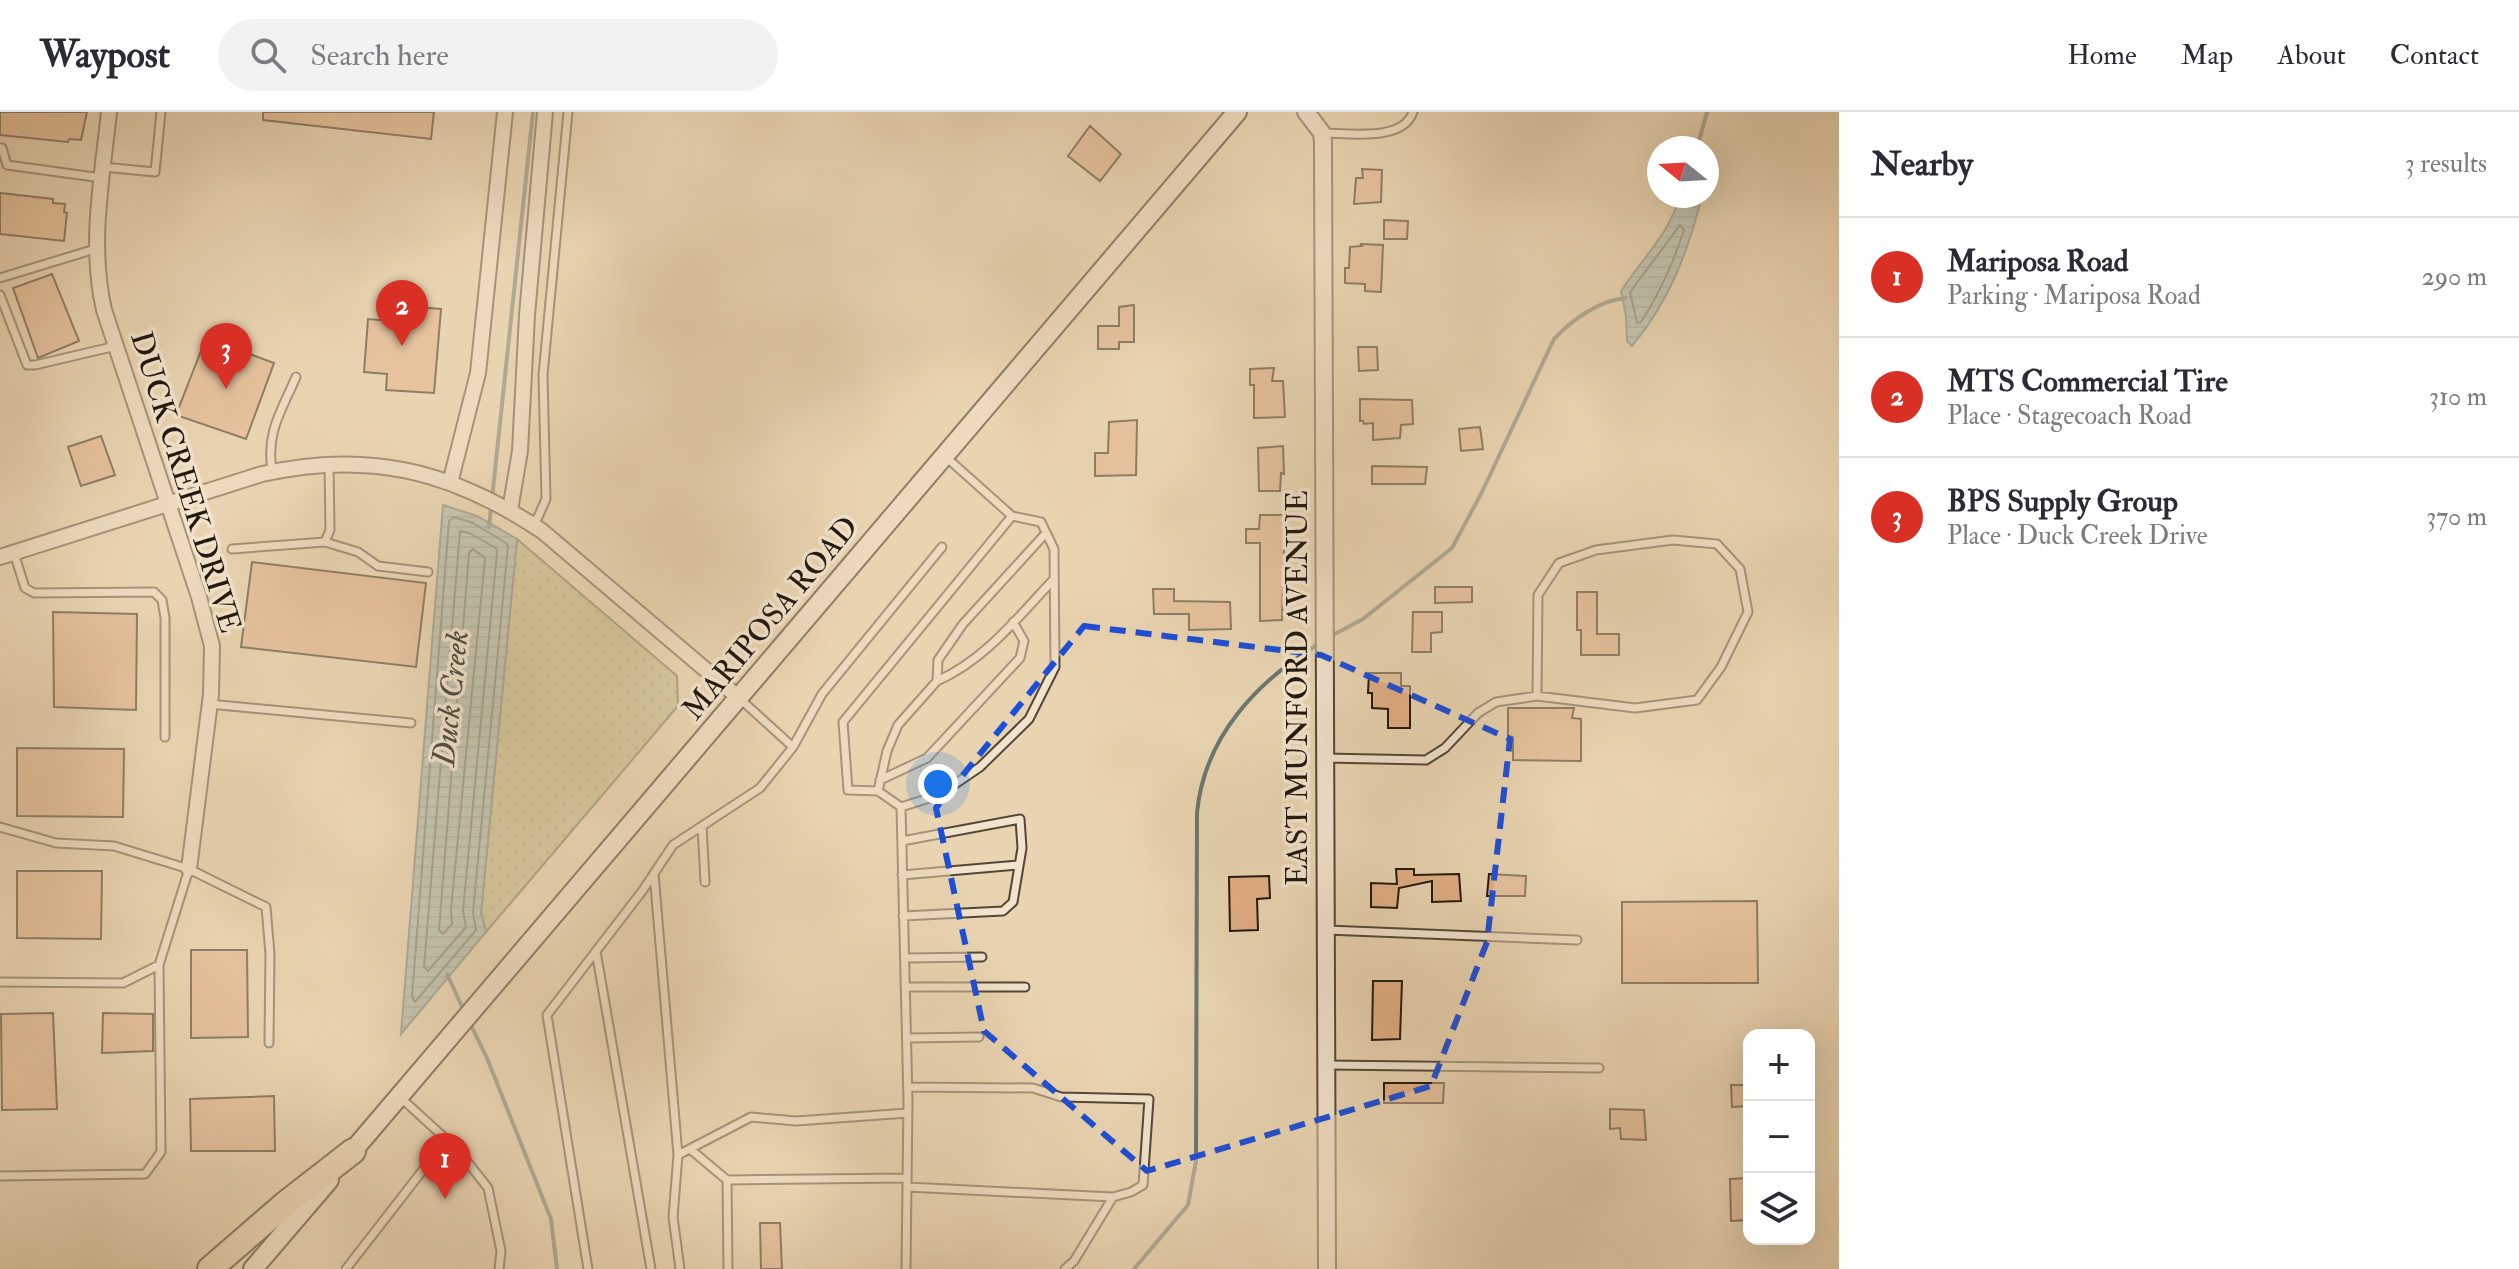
<!DOCTYPE html>
<html lang="en">
<head>
<meta charset="utf-8">
<style>
  :root { --surface:#fff; --page:#f2f2f3; --text:#2b2b33; --muted:#7c7c81; --line:#e1e1e2; --accent:#d93025 }
  body { margin:0; font-family:"IM FELL Double Pica",serif; background:var(--page); color:var(--text) }
  .controls { position:absolute; right:24px; bottom:24px; display:grid; overflow:hidden; border-radius:16px; box-shadow:0 8px 32px #0002 }
  .controls button { width:72px; height:72px; display:grid; place-items:center; padding:0; border:0; border-bottom:2px solid var(--line); background:var(--surface); color:var(--text); font:40px sans-serif }
  .compass { position:absolute; left:1647px; top:24px; width:72px; height:72px; border-radius:50%; background:var(--surface); box-shadow:0 8px 32px #0002; rotate:288deg }
  .you { position:absolute; left:938px; top:672px; width:28px; height:28px; margin:-20px; border:6px solid #fff; border-radius:50%; background:#1a73e8; box-shadow:0 0 0 12px #1a73e833 }
  .badge { display:grid; place-items:center; width:52px; height:52px; border-radius:50%; background:var(--accent); color:#fff; font-size:26px; font-weight:700 }
  .pin { position:absolute; translate:-50% -66px; filter:drop-shadow(0 2px 4px #0008) }
  .pin::after { content:''; position:absolute; top:42px; width:28px; height:24px; background:inherit; clip-path:polygon(0 0,100% 0,50% 100%) }
  .list { margin:0; padding:0; list-style:none }
  h2 { display:flex; justify-content:space-between; align-items:center; height:104px; margin:0; padding:0 32px; font-size:34px }
  h2 small { font-size:26px; font-weight:400; color:var(--muted) }
  .list li { display:grid; grid-template-columns:52px 1fr auto; gap:24px; align-items:center; box-sizing:border-box; height:120px; padding:0 32px; border-top:2px solid var(--line) }
  .list b { display:block; font-size:30px; white-space:nowrap }
  .list p { margin:0; font-size:26px; white-space:nowrap; color:var(--muted) }
  .list em { font-size:26px; font-style:normal; color:var(--muted) }
  .icon { flex:none; width:44px; height:44px; fill:none; stroke:currentColor; stroke-width:2; stroke-linecap:round; stroke-linejoin:round }
  .map { position:relative; flex:none; width:1839px; height:1157px; overflow:hidden }
  header { display:flex; align-items:center; gap:48px; box-sizing:border-box; height:112px; padding:0 40px; background:var(--surface); border-bottom:2px solid var(--line) }
  header strong { font-size:38px }
  nav { display:flex; gap:44px; margin-inline-start:auto; font-size:28px }
  .search { width:560px; height:72px; background:var(--page); display:flex; align-items:center; gap:20px; box-sizing:border-box; padding:0 28px; border-radius:44px; color:var(--muted); font-size:30px }
  main { display:flex }
  aside { flex:1; background:var(--surface) }
  .map>svg:first-child { display:block }
  .grass { fill:url(#grass-dots); stroke:#70694a; stroke-width:2 }
  .water { fill:url(#water-rules); stroke:#6a7772; stroke-width:2 }
  .lines { fill:none; stroke-linecap:round; stroke-linejoin:round }
  .shore { stroke:#5e6762; stroke-width:2 }
  .stream { stroke:#6a7772; stroke-width:4 }
  .building { fill:#e2ae85; stroke:#21180e; stroke-width:2 }
  .service-casing { stroke:#534737; stroke-width:11 }
  .minor-casing { stroke:#534737; stroke-width:18 }
  .tertiary-casing { stroke:#534737; stroke-width:20 }
  .secondary-casing { stroke:#21180e; stroke-width:22 }
  .motorway-casing { stroke:#21180e; stroke-width:28 }
  .service { stroke:#f1e3cc; stroke-width:7 }
  .minor { stroke:#f1e3cc; stroke-width:14 }
  .tertiary { stroke:#f1e3cc; stroke-width:16 }
  .secondary { stroke:#f1e3cc; stroke-width:18 }
  .motorway { stroke:#e9d4b1; stroke-width:24 }
  .marked { fill:none; stroke:#1d4ed8; stroke-width:6; stroke-dasharray:16 10; stroke-linejoin:round }
  .labels { text-anchor:middle; stroke-width:7; stroke-linejoin:round; paint-order:stroke }
  .street-label { font-size:30px; fill:#21180e; stroke:#f1e3cc }
  .water-label { font-size:32px; font-style:italic; fill:#4b4f48; stroke:#f1e3cc }
</style>
</head>
<body>
<header>
<strong>Waypost</strong>
<div class="search"><svg class="icon" aria-label="search" viewBox="0 0 24 24"><circle cx="10" cy="10" r="6"/><path d="M15 15l6 6"/></svg>Search here</div>
<nav><a>Home</a><a>Map</a><a>About</a><a>Contact</a></nav>
</header>
<main>
<div class="map">
<svg width="1839" height="1157" viewBox="0 0 1839 1157">
  <defs>
    <pattern id="grass-dots" width="8" height="8" patternUnits="userSpaceOnUse" patternTransform="scale(2)"><rect width="8" height="8" fill="#bfba86"/><path d="M2 2h.1M6 6h.1" fill="none" stroke="#a49f72" stroke-width="1.8" stroke-linecap="round"/></pattern>
    <pattern id="water-rules" width="6" height="5" patternUnits="userSpaceOnUse" patternTransform="scale(2)"><rect width="6" height="5" fill="#9ab6b5"/><path d="M0 2.5h6" fill="none" stroke="#849c9a"/></pattern>
  </defs>
  <rect width="100%" height="100%" fill="#e9d4b1"/>
  <filter id="stains"><feTurbulence type="fractalNoise" baseFrequency=".0025" numOctaves="4"/><feColorMatrix values="0 0 0 0 .2 0 0 0 0 .09 0 0 0 0 .02 0 0 0 .5 -.17"/></filter>
  <radialGradient id="worn" r=".72"><stop offset=".6" stop-color="#630" stop-opacity="0"/><stop offset="1" stop-color="#630" stop-opacity=".3"/></radialGradient>
  <path class="grass" d="M517,427l160,137 1,30 -192,226 -5,-19z"/>
  <path class="water" d="M1680,84h22c-14,56 -33,106 -70,150l-5,-5 -1,-25 -5,-25c21,-32 48,-57 59,-95z
    M443,393l34,11 40,23 -36,374 5,19 -85,102z"/>
  <g class="lines">
    <path class="shore" d="M1680,113l4,5c-11,34 -24,63 -43,92l-4,1 -7,-31z
      M454,405l19,6 33,20 2,3 -35,366 3,18 -61,72 -3,-5 37,-476z
      M460,419l9,2 27,15 1,4 -34,359 3,16 -38,44 -4,-4z
      M473,437l12,9 -34,352 1,14 -9,10 -4,-4 30,-377z"/>
    <path class="stream" d="M1697,36l10,-36
      M489,415l44,-415
      M1331,524l32,-17 89,-71 30,-56 72,-153c18,-19 44,-38 71,-41
      M447,862l18,39
      M469,909l18,37 64,161 6,50
      M1134,1157l54,-64 8,-44 1,-348c7,-76 60,-132 123,-170"/>
  </g>
  <path class="building" d="M0,0h87l-6,28 -12,-1 -1,3 -68,-7z
    M263,0h171l-3,27 -168,-19z
    M1090,14l31,28 -21,27 -32,-25z
    M1362,57l20,1 -1,32 -27,2 2,-26h7z
    M0,81l53,6v4l12,1 -1,8 3,1 -3,28 -64,-7z
    M1384,108l24,1 -1,18h-23z
    M1361,132l22,1 -2,47 -16,-1v-7l-20,-1v-15h4l1,-21 12,-1z
    M52,162l27,67 -41,17 -25,-70z
    M393,193l48,4 -7,84 -48,-3 1,-16 -23,-2 4,-53 24,2z
    M1134,193v37h-15v7h-21v-23h21v-19z
    M206,226l68,25 -28,76 -70,-24z
    M1358,235h19l1,23 -19,1z
    M1274,256l-2,13h11l2,36 -31,1v-33h-4v-16z
    M1360,287l52,1 1,24 -12,1 -1,13 -27,2v-17l-9,1 -1,-3h-3z
    M1137,308l-1,55 -41,1v-23h13l1,-31z
    M1480,315l3,22 -22,2 -2,-22z
    M101,324l14,39 -34,11 -13,-39z
    M1283,334l1,28 -3,-1 -1,18h-21l-1,-43z
    M1372,354l55,1 -2,17h-53z
    M1260,403h25l-3,105 -22,1v-78h-14v-14h13z
    M252,450l174,21 -10,84 -175,-20z
    M1435,475h37v15l-37,1z
    M1153,477h21v12l56,1 1,27 -42,1v-16h-35z
    M1577,480h20v42h22v21h-38v-25h-4z
    M53,500l84,2 -1,96 -82,-3z
    M1413,500h29v20l-11,1v19h-19z
    M1369,561h32v13h9v42h-22v-19l-16,-1v-15h-4z
    M1508,596h66l-2,10 9,1v42l-68,-1v-23l-5,-1z
    M17,636l107,1 -1,68 -106,-1z
    M1396,757h18v6l45,-1 2,27 -29,1v-21l-33,7 -2,20 -26,-1v-24l26,1z
    M17,759h85l-1,68 -84,-1z
    M1489,762l37,2 -1,20h-38z
    M1269,764l1,22 -13,1 1,31 -28,1 -1,-54z
    M1757,789l1,82h-136v-81z
    M191,838h56l1,87 -57,1z
    M1373,869h29l-2,58 -28,1z
    M53,901l4,96 -55,1 -1,-96z
    M103,901l50,1v37l-51,2z
    M1384,971h60l-1,20h-59z
    M1731,973h18v21l-17,1z
    M274,984l1,55h-84l-1,-52z
    M1610,997l34,1 2,30 -25,-1 -1,-11 -10,1z
    M1749,1066v42l-18,1 -1,-42z
    M760,1111h20l2,46h-21z"/>
  <g class="lines">
    <defs>
      <path id="service" d="M1322,21c27,0 81,9 91,-21
        M0,36h2l5,17 95,13
        M103,55l52,5 6,-60
        M0,166l95,-29
        M0,183l27,70h8l81,-19
        M272,359c-6,-39 9,-59 24,-94
        M534,414l12,-27 -3,-124 25,-263
        M325,430l33,10 20,14 50,6
        M232,437l93,-7 5,-12 -1,-65
        M14,441l11,35 9,5 120,-1 8,8 3,18v119
        M937,569c48,-21 82,-65 117,-102
        M209,592l202,19
        M793,635l29,-53 120,-147
        M1325,646l101,2 19,-12 33,-35 18,-11 41,-6 98,12 62,-8 24,-33 27,-55 -8,-43 -23,-25 -44,-4 -77,10 -37,13 -21,32 -1,101
        M880,668l47,-22 93,-100 4,-17 -11,-19
        M878,679l9,-40 11,-26 39,-44 1,-21 25,-36 83,-91
        M901,695l38,-12 41,-28 49,-48 26,-52 -1,-118 -13,-27 -29,-6
        M702,714l3,56
        M0,715l56,16 58,3 75,23 77,38 4,47 -1,89
        M902,729l118,-22 2,29 -9,54 -10,9 -100,5
        M654,762l24,281 73,-38 45,4 112,-8
        M902,763l117,-10
        M1327,818l250,10
        M596,839l55,318
        M905,846l77,-1
        M0,870l123,1 36,-18
        M905,875h120
        M907,926l72,-1
        M1327,953l272,3
        M908,975l125,1 28,9 88,2 -6,86 -12,7 -18,5 -39,64 -9,8
        M401,986l57,52 30,38 13,63 -2,18
        M690,1037l37,31
        M678,1043l-5,62 7,52
        M0,1064l145,-2 16,-22 -2,-187 30,-96
        M907,1075l206,10
        M346,1157l101,-130
        M588,1157l-41,-254 96,-125 30,-45 87,-57 33,-41 -54,-49
        M728,1157l-1,-89 180,-2
        M906,1157l2,-168 -7,-294 -23,-16 -30,-1 -5,-68 169,-206 -66,-59"/>
      <path id="minor" d="M109,0c-7,67 -20,132 -5,198l95,287 13,49 -1,48 -22,175
        M450,371l28,-110 27,-261
        M510,398l10,-59 7,-136 18,-203
        M0,445l262,-83c107,-24 190,-3 280,57l197,167"/>
      <path id="tertiary" d="M1306,0l16,21 1,9 4,1127"/>
      <path id="secondary" d="M345,1048l892,-1048
        M253,1157l76,-89"/>
      <path id="motorway" d="M210,1157l75,-65 68,-53"/>
    </defs>
    <use href="#service" class="service-casing"/>
    <use href="#minor" class="minor-casing"/>
    <use href="#tertiary" class="tertiary-casing"/>
    <use href="#secondary" class="secondary-casing"/>
    <use href="#motorway" class="motorway-casing"/>
    <use href="#service" class="service"/>
    <use href="#minor" class="minor"/>
    <use href="#tertiary" class="tertiary"/>
    <use href="#secondary" class="secondary"/>
    <use href="#motorway" class="motorway"/>
  </g>
  <path d="M0 0H1839V1157H0ZM1084,514l237,29 189,84 -23,203 -56,144 -284,85 -163,-140 -48,-223z" fill="#e9d4b1" fill-opacity=".55" fill-rule="evenodd"/>
  <path class="marked" d="M1084,514l237,29 189,84 -23,203 -56,144 -284,85 -163,-140 -48,-223z"/>
  <g class="labels">
    <g class="street-label">
      <text transform="translate(186 370) rotate(73)" y="10">DUCK CREEK DRIVE</text>
      <text transform="translate(770 506) rotate(-50)" y="10">MARIPOSA ROAD</text>
      <text transform="translate(1297 576) rotate(-90)" y="10">EAST MUNFORD AVENUE</text>
    </g>
    <g class="water-label">
      <text transform="translate(450 586) rotate(-84)" y="11">Duck Creek</text>
    </g>
  </g>
  <rect width="100%" height="100%" filter="url(#stains)"/>
  <rect width="100%" height="100%" fill="url(#worn)"/>
</svg>
<div class="controls">
<button>+</button>
<button>−</button>
<button><svg class="icon" aria-label="layers" viewBox="0 0 24 24"><path d="M12 4l9 5-9 5-9-5zM3 14l9 5 9-5"/></svg></button>
</div>
<svg class="compass" viewBox="-18 -18 36 36"><path d="M0-13l5 13h-10z" fill="#e53935"/><path d="M0 13l5-13h-10z" fill="#7c7c81"/></svg>
<div class="you"></div>
<div class="pin badge" style="left:445px;top:1087px">1</div>
<div class="pin badge" style="left:402px;top:234px">2</div>
<div class="pin badge" style="left:226px;top:277px">3</div>
</div>
<aside>
<h2>Nearby<small>3 results</small></h2>
<ul class="list">
<li><span class="badge">1</span><div><b>Mariposa Road</b><p>Parking · Mariposa Road</p></div><em>290 m</em></li>
<li><span class="badge">2</span><div><b>MTS Commercial Tire</b><p>Place · Stagecoach Road</p></div><em>310 m</em></li>
<li><span class="badge">3</span><div><b>BPS Supply Group</b><p>Place · Duck Creek Drive</p></div><em>370 m</em></li>
</ul>
</aside>
</main>
</body>
</html>
